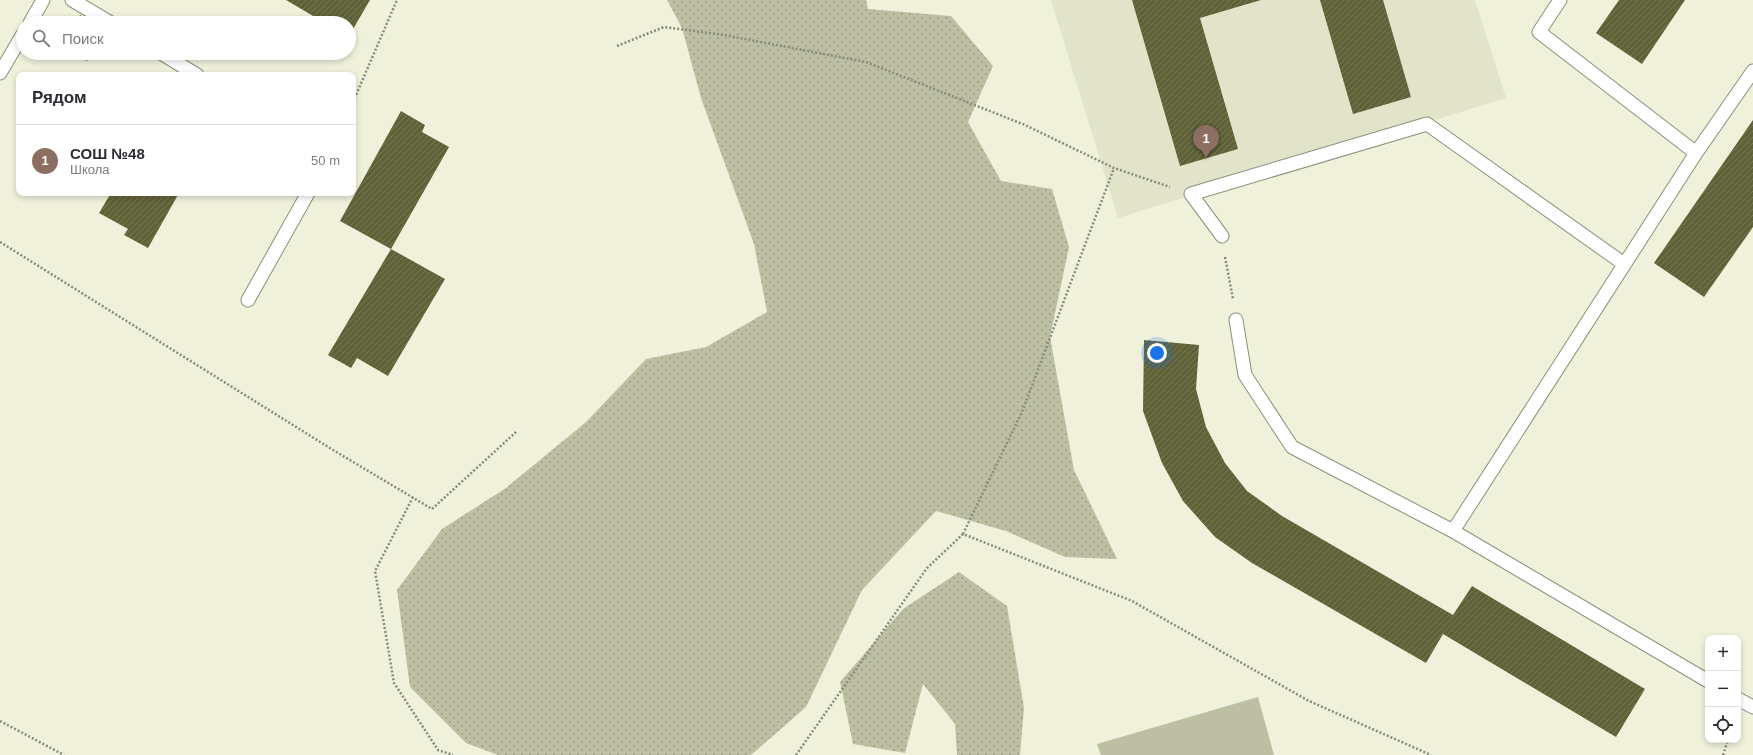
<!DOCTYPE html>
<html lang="ru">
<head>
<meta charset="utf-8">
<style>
  :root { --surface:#fff; --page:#f7f7f7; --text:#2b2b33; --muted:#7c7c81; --line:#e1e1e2; --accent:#1a73e8 }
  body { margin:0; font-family:Arial,sans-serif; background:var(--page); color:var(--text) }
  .controls { position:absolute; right:12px; bottom:12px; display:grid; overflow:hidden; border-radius:8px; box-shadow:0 2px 6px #0003 }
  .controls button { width:36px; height:36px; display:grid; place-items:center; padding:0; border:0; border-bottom:1px solid var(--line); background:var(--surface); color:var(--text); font:20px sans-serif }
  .you { position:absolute; left:1157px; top:353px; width:14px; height:14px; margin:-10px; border:3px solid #fff; border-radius:50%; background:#1a73e8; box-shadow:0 0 0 6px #1a73e833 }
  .badge { display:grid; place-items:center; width:26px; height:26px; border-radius:50%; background:var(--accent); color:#fff; font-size:13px; font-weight:700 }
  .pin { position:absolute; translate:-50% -33px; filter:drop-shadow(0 1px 2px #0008) }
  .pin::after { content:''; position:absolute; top:21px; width:14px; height:12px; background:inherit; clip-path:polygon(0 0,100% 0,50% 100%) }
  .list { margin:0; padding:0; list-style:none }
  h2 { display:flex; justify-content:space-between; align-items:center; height:52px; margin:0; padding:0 16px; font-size:17px }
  h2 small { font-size:13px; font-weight:400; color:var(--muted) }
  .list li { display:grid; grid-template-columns:26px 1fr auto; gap:12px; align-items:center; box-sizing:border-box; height:72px; padding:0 16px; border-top:1px solid var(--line) }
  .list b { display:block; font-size:15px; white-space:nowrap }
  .list p { margin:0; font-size:13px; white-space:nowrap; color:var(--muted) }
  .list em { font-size:13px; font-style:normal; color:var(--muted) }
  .icon { flex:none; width:22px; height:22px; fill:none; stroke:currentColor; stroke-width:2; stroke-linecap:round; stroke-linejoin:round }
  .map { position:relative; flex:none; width:1753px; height:755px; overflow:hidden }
  .search { position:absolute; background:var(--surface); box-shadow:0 2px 6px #0003; left:16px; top:16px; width:340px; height:44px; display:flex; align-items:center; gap:10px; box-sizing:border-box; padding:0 14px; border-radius:22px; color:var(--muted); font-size:15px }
  .panel { position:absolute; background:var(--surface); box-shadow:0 2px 6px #0003; left:16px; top:72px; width:340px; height:124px; border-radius:8px }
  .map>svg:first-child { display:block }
  .built { fill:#e2e4c9 }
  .green { fill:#bdbfa3 }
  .park { fill:url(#park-dots) }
  .building { fill:url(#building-hatch) }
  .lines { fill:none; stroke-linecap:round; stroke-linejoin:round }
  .service-casing { stroke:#8d8f7b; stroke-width:15 }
  .path { stroke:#8a8b7c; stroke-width:2.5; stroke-dasharray:2 2; stroke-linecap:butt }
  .service { stroke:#fff; stroke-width:13 }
</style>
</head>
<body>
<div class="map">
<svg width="1753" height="755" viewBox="0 0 1753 755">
  <defs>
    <pattern id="park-dots" width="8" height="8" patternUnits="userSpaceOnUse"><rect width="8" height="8" fill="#bdbfa3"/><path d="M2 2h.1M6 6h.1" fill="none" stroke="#9a9c85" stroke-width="1.8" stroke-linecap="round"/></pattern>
    <pattern id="building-hatch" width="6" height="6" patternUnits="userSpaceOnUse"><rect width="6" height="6" fill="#5f6136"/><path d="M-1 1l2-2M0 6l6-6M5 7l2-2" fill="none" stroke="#787958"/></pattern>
  </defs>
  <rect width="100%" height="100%" fill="#eff1db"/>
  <path class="built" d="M1051,0h424l31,98 -388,120z"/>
  <path class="green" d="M1258,697l16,58h-173l-4,-11z"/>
  <path class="park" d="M667,0h199l2,9 83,7 42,50 -25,56 33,59 51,8 17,58 -19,90 24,133 43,89 -52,-2 -59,-26 -70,-20 -74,79 -56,117 -55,48h-253l-32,-12 -56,-56 -13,-97 45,-61 64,-41 80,-66 60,-63 60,-12 61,-35 -13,-68 -53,-146 -19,-70z
    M959,572l48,34 17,102 -4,47h-63l-2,-31 -32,-40 -18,69 -52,-9 -13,-62 63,-73z"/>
  <path class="building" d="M286,0h84l-21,36v-13h-24z
    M1132,0h129l-61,18 38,131 -58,17z
    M1320,0h63l28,97 -58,17z
    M1619,0h66l-43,64 -46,-31z
    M80,15l14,8h-18z
    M72,53h20l-5,8z
    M401,111l24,14 -3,7 27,15 -58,102 -51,-28z
    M1753,120v107l-49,70 -50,-34z
    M111,193h68l-31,55 -24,-13 4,-6 -29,-16z
    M391,249l54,30 -57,97 -31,-18 -6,10 -23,-13z
    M1144,340l55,5 -3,44 10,38 19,36 22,28 35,25 171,99 19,-29 173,103 -29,48 -173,-103 -17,29 -174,-100 -37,-26 -32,-36 -21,-38 -19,-52z"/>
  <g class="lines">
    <defs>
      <path id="service" d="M72,0l39,23
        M1560,0l-21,32 157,121
        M30,23l13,-23
        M161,53l36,22
        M0,73l23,-39
        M1222,236l-31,-42 236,-70 197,140
        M248,300l60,-107
        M1236,320l9,55 47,72 161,84 255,150
        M1453,531l243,-378 57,-82
        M1738,699l15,8"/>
    </defs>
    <use href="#service" class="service-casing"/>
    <path class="path" d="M617,46l47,-19 60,8 142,27 159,63 89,43 56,19
      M353,102l44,-102
      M0,242l333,208 99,59 84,-77
      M1225,257l8,42
      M413,497l-38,74 19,112 44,67 15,5
      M963,534l59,-122 92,-244
      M0,721l64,34
      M796,755l131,-187 36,-34 169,67 177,100 122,54
      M1723,755l5,-15"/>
    <use href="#service" class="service"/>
  </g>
</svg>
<div class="controls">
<button>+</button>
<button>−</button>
<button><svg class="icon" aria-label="locate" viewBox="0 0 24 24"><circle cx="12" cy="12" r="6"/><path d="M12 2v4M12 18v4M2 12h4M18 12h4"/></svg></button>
</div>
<div class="you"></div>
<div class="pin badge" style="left:1206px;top:158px;background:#8d6e63">1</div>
<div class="search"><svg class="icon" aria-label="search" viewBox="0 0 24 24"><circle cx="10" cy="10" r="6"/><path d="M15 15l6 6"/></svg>Поиск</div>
<section class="panel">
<h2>Рядом<small></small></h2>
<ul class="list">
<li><span class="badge" style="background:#8d6e63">1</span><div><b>СОШ №48</b><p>Школа</p></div><em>50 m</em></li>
</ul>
</section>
</div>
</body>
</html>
